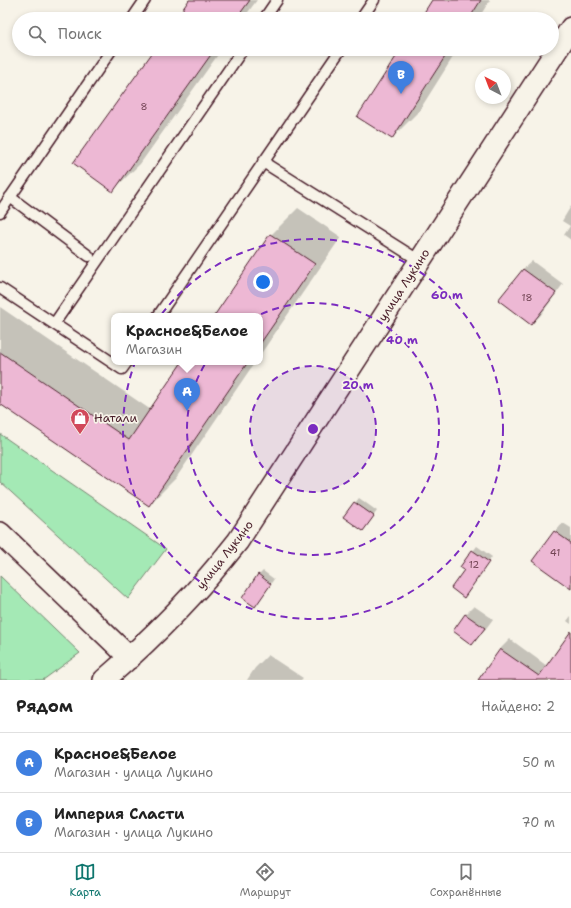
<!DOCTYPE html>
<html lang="ru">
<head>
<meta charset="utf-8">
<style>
  :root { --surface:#fff; --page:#f6f6f6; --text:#222; --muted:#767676; --line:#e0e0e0; --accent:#0f766e }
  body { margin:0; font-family:"Shantell Sans",sans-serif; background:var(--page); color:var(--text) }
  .compass { position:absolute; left:475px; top:68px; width:36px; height:36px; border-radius:50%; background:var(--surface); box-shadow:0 2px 6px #0003; rotate:318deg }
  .you { position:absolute; left:263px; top:282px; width:14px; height:14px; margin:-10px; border:3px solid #fff; border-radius:50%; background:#1a73e8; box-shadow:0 0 0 6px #1a73e833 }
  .badge { display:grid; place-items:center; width:26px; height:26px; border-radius:50%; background:var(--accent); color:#fff; font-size:13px; font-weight:700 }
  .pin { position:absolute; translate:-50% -33px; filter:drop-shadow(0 1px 2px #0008) }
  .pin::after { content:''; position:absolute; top:21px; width:14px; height:12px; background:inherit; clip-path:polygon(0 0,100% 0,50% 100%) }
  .popup { position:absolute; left:111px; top:313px; width:152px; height:52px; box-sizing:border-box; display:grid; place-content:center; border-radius:8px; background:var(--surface); filter:drop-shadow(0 1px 3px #0005); font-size:13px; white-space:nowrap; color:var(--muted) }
  .popup b { font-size:15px; color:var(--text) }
  .popup::after { content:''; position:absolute; left:50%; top:100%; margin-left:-8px; border:8px solid transparent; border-top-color:var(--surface) }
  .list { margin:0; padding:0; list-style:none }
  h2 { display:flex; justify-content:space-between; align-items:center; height:52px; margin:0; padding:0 16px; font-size:17px }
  h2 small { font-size:13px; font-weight:400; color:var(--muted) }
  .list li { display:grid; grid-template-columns:26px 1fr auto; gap:12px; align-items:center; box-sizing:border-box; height:60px; padding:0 16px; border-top:1px solid var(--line) }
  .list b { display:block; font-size:15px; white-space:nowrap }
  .list p { margin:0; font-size:13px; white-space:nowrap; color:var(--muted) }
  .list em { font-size:13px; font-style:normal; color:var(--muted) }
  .icon { flex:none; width:22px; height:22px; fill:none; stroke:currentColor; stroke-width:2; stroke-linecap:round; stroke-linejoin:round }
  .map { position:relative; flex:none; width:571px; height:680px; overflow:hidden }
  .search { position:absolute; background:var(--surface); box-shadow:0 2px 6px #0003; left:12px; right:12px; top:12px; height:44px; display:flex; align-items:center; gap:10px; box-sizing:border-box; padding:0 14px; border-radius:22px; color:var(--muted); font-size:15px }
  .sheet { height:172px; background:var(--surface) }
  nav { display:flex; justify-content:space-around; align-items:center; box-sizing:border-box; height:56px; border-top:1px solid var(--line); background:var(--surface); font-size:11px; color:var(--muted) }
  nav a { display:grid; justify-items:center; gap:2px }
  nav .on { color:var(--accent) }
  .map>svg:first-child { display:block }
  .green { fill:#a4e9b5; stroke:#778470 }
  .shadow { fill:#0003 }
  .building { fill:#edb8d4; stroke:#4a1f2b }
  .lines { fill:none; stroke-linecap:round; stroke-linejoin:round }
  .service-casing { stroke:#4a1f2b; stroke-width:13 }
  .minor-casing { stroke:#4a1f2b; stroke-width:24 }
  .service { stroke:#f7f3e8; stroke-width:10 }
  .minor { stroke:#f7f3e8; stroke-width:21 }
  .ring { fill:none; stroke:#7b2cbf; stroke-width:2; stroke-dasharray:7 5 }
  .labels { text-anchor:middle; stroke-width:3.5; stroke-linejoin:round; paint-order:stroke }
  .number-label { font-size:10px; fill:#734555 }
  .street-label { font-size:12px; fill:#4a1f2b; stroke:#f7f3e8 }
  .poi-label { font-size:12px; fill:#4a1f2b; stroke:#f7f3e8; text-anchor:start }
  .centre { fill:#7b2cbf; stroke:#f7f3e8; stroke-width:2 }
  .ring-label { font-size:12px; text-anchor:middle; font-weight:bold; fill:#7b2cbf; stroke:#f7f3e8; stroke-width:3.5; stroke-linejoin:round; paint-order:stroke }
</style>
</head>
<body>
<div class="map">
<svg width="571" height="680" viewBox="0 0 571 680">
  <rect width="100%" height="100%" fill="#f7f3e8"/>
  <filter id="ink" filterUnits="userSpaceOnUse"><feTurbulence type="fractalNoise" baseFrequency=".025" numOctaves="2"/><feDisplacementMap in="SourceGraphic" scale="8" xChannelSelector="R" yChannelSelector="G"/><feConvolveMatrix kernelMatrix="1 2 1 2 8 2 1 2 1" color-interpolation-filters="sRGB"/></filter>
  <g filter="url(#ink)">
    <path class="green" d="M0,434l166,115 -38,50 -128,-117z
      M0,576l80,77 -37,27h-43z"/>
    <path class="shadow" d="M191,0h66l-14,19h-66z
      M434,0h56l-12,19h-57z
      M156,49h66l-82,115 -27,26z
      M402,49h56l-39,62 -27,27z
      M571,206v34l-7,-5 6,-9 -8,-5z
      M298,208l43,29 -81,118v-39h-45l56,-81z
      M532,261l31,23 -23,32 -9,8 -31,-24 23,-31z
      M0,307l151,103 33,-48h71l-79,116 -27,27 -149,-102z
      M359,498l18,13 -14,19 -19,-13z
      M563,523l8,5v42l-16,-38z
      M477,546l15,11 -28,39 1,-26 -4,-3z
      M263,571l11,8 -15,22v-26z
      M474,606l19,13 -12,16 -9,8 -18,-12 12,-17z
      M571,616v8l-4,-3z
      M571,633v46l-89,1 18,-31 10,-10 37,27z
      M268,655l35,23 -2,2h-54l8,-12z"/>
    <path class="building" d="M189,0h61l-14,19h-60z
      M432,0h49l-12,19h-49z
      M155,49h60l-102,143 -40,-29z
      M401,49h49l-58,90 -35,-22z
      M270,234l45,30 -55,80v-28h-46z
      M523,269l33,24 -25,32 -33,-25z
      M0,352l129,88 53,-78h66l-99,144 -149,-102z
      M354,502l20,14 -11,15 -20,-14z
      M554,531l17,12v46l-39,-28z
      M472,550l17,12 -25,36 -13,-10 13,-18 -4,-3z
      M258,574l13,10 -16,23 -13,-9z
      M465,614l20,14 -13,17 -19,-14z
      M571,631v49h-93l22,-31 39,27z"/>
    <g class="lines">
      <defs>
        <path id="service" d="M132,19l13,-19
          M264,19l13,-19
          M361,19l13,-19
          M263,162l157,99
          M10,197l79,59
          M0,212l112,-163
          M0,288l122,81 5,-7
          M158,316l183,-267
          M54,324l189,-275"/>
        <path id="minor" d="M0,533l130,125
          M104,680c49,-42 94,-88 134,-139l333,-513"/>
      </defs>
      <use href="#service" class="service-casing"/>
      <use href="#minor" class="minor-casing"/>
      <use href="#service" class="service"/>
      <use href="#minor" class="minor"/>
    </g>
  </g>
  <circle cx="313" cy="429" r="63" fill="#7b2cbf" fill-opacity=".12"/>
  <g class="ring">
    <circle cx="313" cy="429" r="63"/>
    <circle cx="313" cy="429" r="126"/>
    <circle cx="313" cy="429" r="190"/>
  </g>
  <defs>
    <symbol id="shop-pin" viewBox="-11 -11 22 30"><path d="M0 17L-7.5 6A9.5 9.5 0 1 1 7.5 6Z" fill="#d1495b" stroke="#f7f3e8"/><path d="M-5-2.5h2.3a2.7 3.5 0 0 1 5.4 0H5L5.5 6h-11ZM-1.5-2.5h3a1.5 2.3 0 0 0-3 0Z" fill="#fff"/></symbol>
  </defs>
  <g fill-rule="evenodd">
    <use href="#shop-pin" x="69" y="407" width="22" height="30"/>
  </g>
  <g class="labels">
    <g class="number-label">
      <text x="144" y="110">8</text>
      <text x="527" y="301">18</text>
      <text x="555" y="556">41</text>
      <text x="474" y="568">12</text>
    </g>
    <g class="street-label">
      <text transform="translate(404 285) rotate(-57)" y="4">улица Лукино</text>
      <text transform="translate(225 555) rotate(-52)" y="4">улица Лукино</text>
    </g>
    <g class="poi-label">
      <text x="94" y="422">Натали</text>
    </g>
  </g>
  <circle cx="313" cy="429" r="6" class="centre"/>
  <g class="ring-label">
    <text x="447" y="299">60 m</text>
    <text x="402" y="344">40 m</text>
    <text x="358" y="389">20 m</text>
  </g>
</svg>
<svg class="compass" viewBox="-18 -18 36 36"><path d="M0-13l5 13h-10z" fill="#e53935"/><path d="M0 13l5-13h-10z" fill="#767676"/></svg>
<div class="you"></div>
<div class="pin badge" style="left:187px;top:411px;background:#3f7fe0">A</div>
<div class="popup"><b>Красное&amp;Белое</b>Магазин</div>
<div class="pin badge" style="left:401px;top:94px;background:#3f7fe0">B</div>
<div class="search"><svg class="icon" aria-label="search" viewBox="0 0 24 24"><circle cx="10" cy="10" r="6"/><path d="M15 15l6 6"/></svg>Поиск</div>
</div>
<section class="sheet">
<h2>Рядом<small>Найдено: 2</small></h2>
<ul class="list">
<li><span class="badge" style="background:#3f7fe0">A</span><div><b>Красное&amp;Белое</b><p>Магазин · улица Лукино</p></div><em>50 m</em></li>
<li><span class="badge" style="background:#3f7fe0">B</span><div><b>Империя Сласти</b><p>Магазин · улица Лукино</p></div><em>70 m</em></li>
</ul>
</section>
<nav>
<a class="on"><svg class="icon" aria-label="map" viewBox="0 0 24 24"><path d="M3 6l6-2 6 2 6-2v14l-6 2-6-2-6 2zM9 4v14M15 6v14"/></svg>Карта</a>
<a><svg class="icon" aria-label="directions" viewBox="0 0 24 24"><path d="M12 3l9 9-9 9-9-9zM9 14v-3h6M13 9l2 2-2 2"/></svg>Маршрут</a>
<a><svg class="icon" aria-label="saved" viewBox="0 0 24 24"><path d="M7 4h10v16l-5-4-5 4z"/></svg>Сохранённые</a>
</nav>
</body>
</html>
